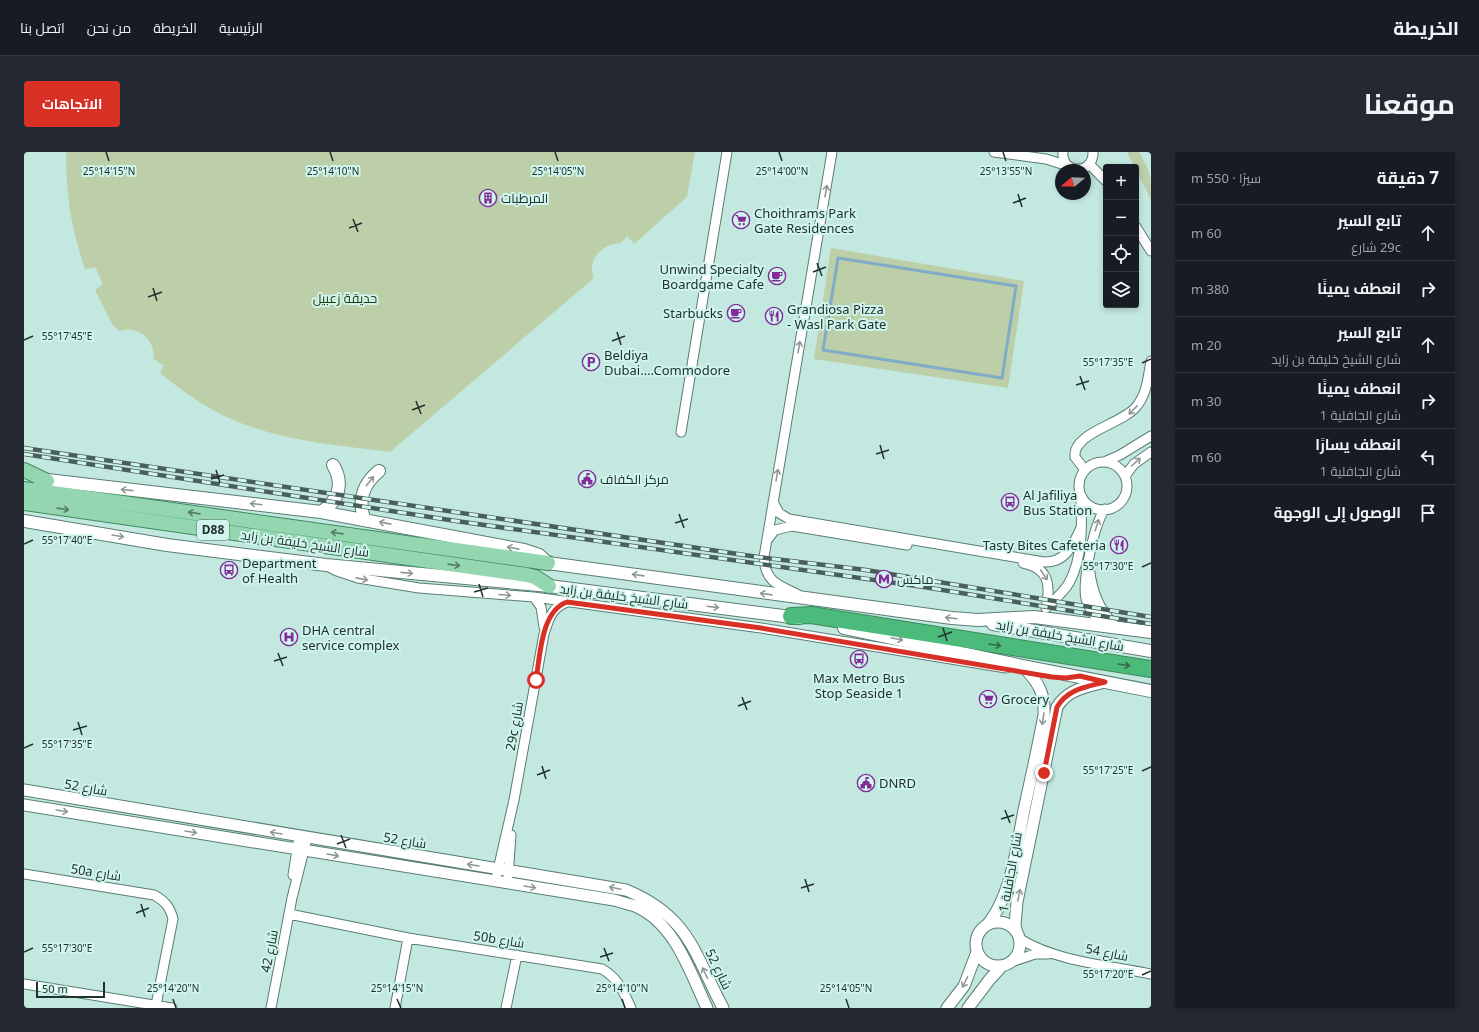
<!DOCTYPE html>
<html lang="ar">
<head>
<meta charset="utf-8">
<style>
  :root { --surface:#171b24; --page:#242831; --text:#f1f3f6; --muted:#9ea1a6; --line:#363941; --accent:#d93025 }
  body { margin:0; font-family:"Noto Sans",Cairo,sans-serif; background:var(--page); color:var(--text); direction:rtl }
  .controls { position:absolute; right:12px; top:12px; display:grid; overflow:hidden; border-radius:4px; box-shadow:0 2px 6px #0003 }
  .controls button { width:36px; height:36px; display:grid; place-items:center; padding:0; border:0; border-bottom:1px solid var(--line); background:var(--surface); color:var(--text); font:20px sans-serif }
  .compass { position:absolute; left:1031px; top:12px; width:36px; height:36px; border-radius:50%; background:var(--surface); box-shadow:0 2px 6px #0003; rotate:251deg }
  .scale { position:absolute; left:12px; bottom:10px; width:69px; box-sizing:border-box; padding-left:4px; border:2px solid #22312e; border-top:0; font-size:11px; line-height:14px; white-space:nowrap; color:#22312e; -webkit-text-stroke:3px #cff5ed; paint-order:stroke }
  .stop { position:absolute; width:12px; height:12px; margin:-9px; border:3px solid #d93025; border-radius:50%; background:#fff }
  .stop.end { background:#d93025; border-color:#fff; box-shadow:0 1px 4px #0008 }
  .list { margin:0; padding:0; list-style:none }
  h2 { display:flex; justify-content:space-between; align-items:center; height:52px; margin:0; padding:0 16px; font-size:17px }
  h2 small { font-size:13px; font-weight:400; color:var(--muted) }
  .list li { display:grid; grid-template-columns:26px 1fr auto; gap:12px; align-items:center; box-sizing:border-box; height:56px; padding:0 16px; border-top:1px solid var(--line) }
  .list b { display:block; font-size:15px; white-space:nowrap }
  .list p { margin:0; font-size:13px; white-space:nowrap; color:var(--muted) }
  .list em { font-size:13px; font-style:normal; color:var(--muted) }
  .icon { flex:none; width:22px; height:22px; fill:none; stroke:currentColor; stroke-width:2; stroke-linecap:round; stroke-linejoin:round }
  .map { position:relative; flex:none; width:1127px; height:856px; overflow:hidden; direction:ltr; border-radius:4px }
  header { display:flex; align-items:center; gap:24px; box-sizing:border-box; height:56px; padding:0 20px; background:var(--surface); border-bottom:1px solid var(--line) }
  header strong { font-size:19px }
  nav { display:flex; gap:22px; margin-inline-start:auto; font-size:14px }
  .intro { display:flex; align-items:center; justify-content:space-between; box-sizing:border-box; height:96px; padding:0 24px }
  h1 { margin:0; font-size:28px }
  .button { padding:10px 18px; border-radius:4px; background:var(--accent); color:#fff; font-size:14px; font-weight:700 }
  main { display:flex; gap:24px; padding:0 24px }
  aside { flex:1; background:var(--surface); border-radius:4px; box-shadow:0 2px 6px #0003 }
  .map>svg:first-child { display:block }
  .green { fill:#bdcfa8 }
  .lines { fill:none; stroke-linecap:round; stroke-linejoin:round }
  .stream { stroke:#80acc9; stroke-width:3 }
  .minor-casing { stroke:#5a7d76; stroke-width:11 }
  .tertiary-casing { stroke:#5a7d76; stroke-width:13 }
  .secondary-casing { stroke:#5a7d76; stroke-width:14 }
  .primary-casing { stroke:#3d8a5f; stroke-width:16 }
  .motorway-casing { stroke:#3d8a5f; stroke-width:18 }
  .minor { stroke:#fff; stroke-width:9 }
  .tertiary { stroke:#fff; stroke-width:11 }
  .secondary { stroke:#fff; stroke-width:12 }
  .primary { stroke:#93d6af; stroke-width:14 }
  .motorway { stroke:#4bba7a; stroke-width:16 }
  .rail-casing { stroke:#4a5e5a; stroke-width:4.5 }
  .rail { stroke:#cff5ed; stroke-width:3; stroke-dasharray:9; stroke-linecap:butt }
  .oneway { stroke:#909896 }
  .oneway2 { stroke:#557b68 }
  .oneway3 { stroke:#32684c }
  .route { stroke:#d93025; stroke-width:5 }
  .ticks { fill:none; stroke:#22312e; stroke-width:1.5 }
  .labels { text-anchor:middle; stroke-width:4; stroke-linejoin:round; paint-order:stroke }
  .shield { fill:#cff5ed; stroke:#566c67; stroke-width:1 }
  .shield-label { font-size:12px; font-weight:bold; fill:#22312e }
  .poi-label { font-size:13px; fill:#22312e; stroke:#cff5ed; text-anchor:start }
  .park-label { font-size:13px; fill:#293a09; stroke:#cff5ed }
  .street-label { font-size:13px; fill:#22312e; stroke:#cff5ed }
  .ticks-label { font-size:10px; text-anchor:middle; fill:#22312e; stroke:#cff5ed; stroke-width:4; stroke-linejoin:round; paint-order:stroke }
</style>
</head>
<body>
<header>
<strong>الخريطة</strong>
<nav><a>الرئيسية</a><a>الخريطة</a><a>من نحن</a><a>اتصل بنا</a></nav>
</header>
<div class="intro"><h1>موقعنا</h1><a class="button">الاتجاهات</a></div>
<main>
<aside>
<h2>7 دقيقة<small>سيرًا · 550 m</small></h2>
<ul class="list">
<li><svg class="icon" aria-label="ahead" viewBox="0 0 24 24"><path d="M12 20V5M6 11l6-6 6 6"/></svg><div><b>تابع السير</b><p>29c شارع</p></div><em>60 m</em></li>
<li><svg class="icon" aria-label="right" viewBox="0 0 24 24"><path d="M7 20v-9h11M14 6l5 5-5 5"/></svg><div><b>انعطف يمينًا</b></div><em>380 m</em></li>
<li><svg class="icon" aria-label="ahead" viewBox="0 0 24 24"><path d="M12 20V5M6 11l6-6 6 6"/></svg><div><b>تابع السير</b><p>شارع الشيخ خليفة بن زايد</p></div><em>20 m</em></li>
<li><svg class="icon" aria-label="right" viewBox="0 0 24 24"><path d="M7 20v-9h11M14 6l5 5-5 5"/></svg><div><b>انعطف يمينًا</b><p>شارع الجافلية 1</p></div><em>30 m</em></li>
<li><svg class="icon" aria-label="left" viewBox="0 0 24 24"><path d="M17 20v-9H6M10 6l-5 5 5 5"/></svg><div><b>انعطف يسارًا</b><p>شارع الجافلية 1</p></div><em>60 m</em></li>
<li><svg class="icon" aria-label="arrive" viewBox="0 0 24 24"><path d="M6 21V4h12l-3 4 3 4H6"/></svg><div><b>الوصول إلى الوجهة</b></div></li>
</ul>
</aside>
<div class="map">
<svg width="1127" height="856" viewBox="0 0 1127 856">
  <rect width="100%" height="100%" fill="#c2e8e0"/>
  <path class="green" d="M42,0h629l-8,45 -53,47 -7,-8 -6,7c-18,0 -35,16 -27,35l-204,174c-48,-6 -99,-10 -144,-27 -32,-11 -60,-31 -86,-52l4,-7 -10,-7c1,-20 -16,-34 -35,-28l-7,-7 -17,-34 8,-6 -8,-17 -10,2c-14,-41 -19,-74 -19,-117z
    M1103,0h12c12,21 12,23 12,48z
    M807,96l193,33 -16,107 -194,-29z"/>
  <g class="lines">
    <path class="stream" d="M814,106l178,28 -14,92 -179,-28z"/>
    <defs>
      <path id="minor" d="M970,0l52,7 22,7
        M1039,0c-2,23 31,23 30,0
        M1065,12l17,17
        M1112,75l15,24
        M657,280l46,-280
        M1080,310l16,-7 31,-19
        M1055 334a24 24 0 1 1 48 0a24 24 0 1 1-48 0Z
        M1061,318l-10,-13c-3,-24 47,-33 61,-50 11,-13 12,-30 15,-46
        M1101,324l9,-12 17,-12
        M749,350l6,11 10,6 255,43c22,1 29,-18 37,-34
        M743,388l8,-10 17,-4 115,19
        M999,411c26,5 28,22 23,45
        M305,415l8,4 21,7 61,10 115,9 227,31 245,40
        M773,442c-20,-9 -32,-13 -33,-37l68,-405
        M510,445l7,10 3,20
        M1022,456c8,-8 17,-15 23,-25 14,-25 13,-60 12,-87
        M1078,473c-7,-8 -13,-16 -16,-26 -4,-18 8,-75 19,-90
        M0,722l130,21c11,6 16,12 19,24l-17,86
        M473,722l17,-74 30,-166c5,-15 7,-26 23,-32
        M269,723l6,-38
        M484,724l3,-41
        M265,762l119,24 194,31c16,9 21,22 29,39
        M996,787c38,23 87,26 131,35
        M990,809l21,-7h13
        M0,832l148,24
        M247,856l21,-110 15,-60
        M371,856l13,-70
        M482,856l11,-53"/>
      <path id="tertiary" d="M0,638l602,100c63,26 68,63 97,118
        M0,653l590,95c7,2 14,4 21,6 40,17 55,66 72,102
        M952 792a22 22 0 1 1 44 0a22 22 0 1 1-44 0Z
        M963,773c24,-28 30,-79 37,-115 7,-32 14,-63 20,-95 1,-18 -4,-31 -17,-44
        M993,781l-2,-8 2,-23 40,-195c11,-18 29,-20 48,-25
        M923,856l17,-22 13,-34
        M944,856l22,-29 12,-13"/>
      <path id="secondary" d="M15,327l282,33 203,38 15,5 9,8 404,55 26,2 56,-3 117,15
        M297,360c18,-11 23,-29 12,-47
        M340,367c-6,-20 -1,-35 15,-48
        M0,369l143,24 159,20 223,21 250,32
        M1064,418c3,23 10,41 26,57
        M969,472l158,27
        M820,476l174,37 133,26"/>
      <path id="primary" d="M0,318l23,11
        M0,337l524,74
        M0,351l503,72 8,2 14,9"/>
      <path id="motorway" d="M767,464l20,-1 340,54"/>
    </defs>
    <use href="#minor" class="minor-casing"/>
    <use href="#tertiary" class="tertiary-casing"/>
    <use href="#secondary" class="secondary-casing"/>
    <use href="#primary" class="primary-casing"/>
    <use href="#motorway" class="motorway-casing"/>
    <use href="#minor" class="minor"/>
    <use href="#tertiary" class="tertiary"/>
    <use href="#secondary" class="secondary"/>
    <use href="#primary" class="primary"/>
    <use href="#motorway" class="motorway"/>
    <defs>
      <path id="rail" d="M0,296l734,109 108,13 285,47
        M0,302l432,67 468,66 227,37"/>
    </defs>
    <use href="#rail" class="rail-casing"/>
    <use href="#rail" class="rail"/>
  </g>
  <defs><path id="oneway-shaft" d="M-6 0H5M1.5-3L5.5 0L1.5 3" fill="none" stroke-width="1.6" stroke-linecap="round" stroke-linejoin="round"/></defs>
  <g class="oneway">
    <use href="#oneway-shaft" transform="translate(802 39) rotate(-80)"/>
    <use href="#oneway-shaft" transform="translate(775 195) rotate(-80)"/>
    <use href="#oneway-shaft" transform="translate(1109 258) rotate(134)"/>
    <use href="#oneway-shaft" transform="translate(1112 310) rotate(-42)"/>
    <use href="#oneway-shaft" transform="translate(753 323) rotate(-80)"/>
    <use href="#oneway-shaft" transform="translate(346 329) rotate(-52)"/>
    <use href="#oneway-shaft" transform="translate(103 338) rotate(-174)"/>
    <use href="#oneway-shaft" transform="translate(232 352) rotate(-173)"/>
    <use href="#oneway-shaft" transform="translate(361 371) rotate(-169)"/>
    <use href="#oneway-shaft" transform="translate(1073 373) rotate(-72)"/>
    <use href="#oneway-shaft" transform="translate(94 384) rotate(9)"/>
    <use href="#oneway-shaft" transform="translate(489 396) rotate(-169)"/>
    <use href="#oneway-shaft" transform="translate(383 421) rotate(6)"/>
    <use href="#oneway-shaft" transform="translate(614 423) rotate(-172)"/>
    <use href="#oneway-shaft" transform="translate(1020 423) rotate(56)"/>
    <use href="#oneway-shaft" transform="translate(338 427) rotate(11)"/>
    <use href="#oneway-shaft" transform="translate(742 442) rotate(-172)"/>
    <use href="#oneway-shaft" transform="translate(481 443) rotate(5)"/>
    <use href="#oneway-shaft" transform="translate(689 455) rotate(7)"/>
    <use href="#oneway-shaft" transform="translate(927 466) rotate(-173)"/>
    <use href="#oneway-shaft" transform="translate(873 487) rotate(12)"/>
    <use href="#oneway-shaft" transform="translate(1019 567) rotate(99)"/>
    <use href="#oneway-shaft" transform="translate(38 659) rotate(9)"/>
    <use href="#oneway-shaft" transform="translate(167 680) rotate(9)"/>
    <use href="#oneway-shaft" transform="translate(252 681) rotate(-171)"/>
    <use href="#oneway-shaft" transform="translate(309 703) rotate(10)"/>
    <use href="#oneway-shaft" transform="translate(449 713) rotate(-171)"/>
    <use href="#oneway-shaft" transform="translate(506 735) rotate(9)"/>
    <use href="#oneway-shaft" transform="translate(591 736) rotate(-168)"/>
    <use href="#oneway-shaft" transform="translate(995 743) rotate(-78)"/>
    <use href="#oneway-shaft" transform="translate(681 821) rotate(-116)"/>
    <use href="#oneway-shaft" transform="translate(941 830) rotate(116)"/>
  </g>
  <g class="oneway2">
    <use href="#oneway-shaft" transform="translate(39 357) rotate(8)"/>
    <use href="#oneway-shaft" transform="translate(170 361) rotate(-172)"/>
    <use href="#oneway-shaft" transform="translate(313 381) rotate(-172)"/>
    <use href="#oneway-shaft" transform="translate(430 413) rotate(8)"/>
  </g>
  <g class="oneway3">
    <use href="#oneway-shaft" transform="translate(971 493) rotate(9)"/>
    <use href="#oneway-shaft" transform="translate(1100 513) rotate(9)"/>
  </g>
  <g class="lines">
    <path class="route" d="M512,528c4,-24 5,-69 31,-78l194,26 291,49 14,1 14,-2 25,6c-19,5 -37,7 -48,25l-13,66"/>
  </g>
  <path class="ticks" d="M82,0l3,9M306,0l3,9M531,0l3,9M755,0l3,9M979,0l3,9M994,42l4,13M989,51l13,-5M329,67l5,13M325,76l13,-5M793,111l5,13M789,120l13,-5M129,136l4,13M124,145l14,-5M593,180l4,13M0,188l9,-4M588,189l13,-5M1118,211l9,-4M1056,224l5,14M1052,233l13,-4M392,249l5,13M388,258l13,-5M856,293l4,14M852,302l13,-4M192,318l4,13M187,327l13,-4M655,362l5,14M651,371l13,-4M0,392l9,-4M1118,415l9,-4M455,432l4,13M450,440l14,-4M919,476l4,13M914,485l14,-5M254,501l5,13M250,509l13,-4M718,545l5,13M714,554l13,-5M54,570l4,13M49,578l14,-4M0,596l9,-4M518,614l4,13M1118,619l9,-4M513,623l13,-5M981,658l5,13M977,667l13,-4M317,683l5,13M313,692l13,-5M781,727l4,13M777,736l13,-4M117,752l4,13M112,761l13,-5M580,796l5,13M0,800l9,-4M576,805l13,-4M1118,823l9,-4M149,847l3,9M373,847l4,9M598,847l3,9M822,847l3,9"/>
  <defs>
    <symbol id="building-ring" viewBox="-11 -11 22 22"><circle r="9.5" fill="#cff5ed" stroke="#832b98" stroke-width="1.5"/><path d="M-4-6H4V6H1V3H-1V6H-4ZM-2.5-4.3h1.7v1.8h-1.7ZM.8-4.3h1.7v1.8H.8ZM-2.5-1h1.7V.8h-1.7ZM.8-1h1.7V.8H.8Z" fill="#832b98"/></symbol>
    <symbol id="supermarket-ring" viewBox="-11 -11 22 22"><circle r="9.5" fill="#cff5ed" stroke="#832b98" stroke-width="1.5"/><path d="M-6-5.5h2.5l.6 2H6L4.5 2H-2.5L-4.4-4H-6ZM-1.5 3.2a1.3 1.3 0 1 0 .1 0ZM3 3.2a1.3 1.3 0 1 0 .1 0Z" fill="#832b98"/></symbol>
    <symbol id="cafe-ring" viewBox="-11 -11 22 22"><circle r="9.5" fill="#cff5ed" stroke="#832b98" stroke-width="1.5"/><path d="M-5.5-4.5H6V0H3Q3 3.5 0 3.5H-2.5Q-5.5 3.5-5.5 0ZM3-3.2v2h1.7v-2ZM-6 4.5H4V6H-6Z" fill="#832b98"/></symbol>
    <symbol id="restaurant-ring" viewBox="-11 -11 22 22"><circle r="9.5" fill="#cff5ed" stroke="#832b98" stroke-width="1.5"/><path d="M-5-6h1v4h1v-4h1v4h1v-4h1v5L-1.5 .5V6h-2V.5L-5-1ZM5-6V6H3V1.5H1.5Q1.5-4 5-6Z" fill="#832b98"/></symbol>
    <symbol id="parking-ring" viewBox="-11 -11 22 22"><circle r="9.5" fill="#cff5ed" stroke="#832b98" stroke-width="1.5"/><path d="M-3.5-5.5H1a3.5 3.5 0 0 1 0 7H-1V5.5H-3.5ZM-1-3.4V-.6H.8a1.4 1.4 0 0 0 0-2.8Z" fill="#832b98"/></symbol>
    <symbol id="civic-ring" viewBox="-11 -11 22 22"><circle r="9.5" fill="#cff5ed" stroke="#832b98" stroke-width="1.5"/><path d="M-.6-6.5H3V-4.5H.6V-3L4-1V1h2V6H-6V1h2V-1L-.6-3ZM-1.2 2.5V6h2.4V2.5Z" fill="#832b98"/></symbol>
    <symbol id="bus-ring" viewBox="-11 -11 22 22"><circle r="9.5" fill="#cff5ed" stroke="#832b98" stroke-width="1.5"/><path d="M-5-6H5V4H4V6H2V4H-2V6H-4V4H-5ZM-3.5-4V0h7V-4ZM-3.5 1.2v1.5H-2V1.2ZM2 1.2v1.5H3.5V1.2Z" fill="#832b98"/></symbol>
    <symbol id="metro-ring" viewBox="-11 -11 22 22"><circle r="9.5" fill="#cff5ed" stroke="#832b98" stroke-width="1.5"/><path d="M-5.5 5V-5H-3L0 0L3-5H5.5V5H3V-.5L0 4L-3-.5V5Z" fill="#832b98"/></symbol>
    <symbol id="hospital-ring" viewBox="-11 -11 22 22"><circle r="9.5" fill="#cff5ed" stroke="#832b98" stroke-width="1.5"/><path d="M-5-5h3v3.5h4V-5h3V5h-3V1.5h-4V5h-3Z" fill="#832b98"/></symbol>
  </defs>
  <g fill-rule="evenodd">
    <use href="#building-ring" x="454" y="36" width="20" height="20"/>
    <use href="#supermarket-ring" x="707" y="58" width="20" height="20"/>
    <use href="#cafe-ring" x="743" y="114" width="20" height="20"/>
    <use href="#cafe-ring" x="702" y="151" width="20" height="20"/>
    <use href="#restaurant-ring" x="740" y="154" width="20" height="20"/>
    <use href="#parking-ring" x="557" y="200" width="20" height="20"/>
    <use href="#civic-ring" x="553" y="317" width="20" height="20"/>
    <use href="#bus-ring" x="976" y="340" width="20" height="20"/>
    <use href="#restaurant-ring" x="1085" y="383" width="20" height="20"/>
    <use href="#bus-ring" x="195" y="408" width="20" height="20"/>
    <use href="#metro-ring" x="850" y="417" width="20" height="20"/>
    <use href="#hospital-ring" x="255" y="475" width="20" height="20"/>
    <use href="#bus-ring" x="825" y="497" width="20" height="20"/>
    <use href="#supermarket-ring" x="954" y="537" width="20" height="20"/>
    <use href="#civic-ring" x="832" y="621" width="20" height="20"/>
  </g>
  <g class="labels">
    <rect class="shield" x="173" y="368" width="32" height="20" rx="3"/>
    <g class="shield-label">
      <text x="189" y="382">D88</text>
    </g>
    <g class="poi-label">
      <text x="477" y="51">المرطبات</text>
      <text x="730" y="66">Choithrams Park<tspan x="730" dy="15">Gate Residences</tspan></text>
      <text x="740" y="122" text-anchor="end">Unwind Specialty<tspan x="740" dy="15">Boardgame Cafe</tspan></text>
      <text x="763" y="162">Grandiosa Pizza<tspan x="763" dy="15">- Wasl Park Gate</tspan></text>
      <text x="699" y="166" text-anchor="end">Starbucks</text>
      <text x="580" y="208">Beldiya<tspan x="580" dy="15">Dubai....Commodore</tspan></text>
      <text x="576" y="332">مركز الكفاف</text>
      <text x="999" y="348">Al Jafiliya<tspan x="999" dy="15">Bus Station</tspan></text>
      <text x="1082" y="398" text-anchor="end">Tasty Bites Cafeteria</text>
      <text x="218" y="416">Department<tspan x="218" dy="15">of Health</tspan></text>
      <text x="873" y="432">ماكس</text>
      <text x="278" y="483">DHA central<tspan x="278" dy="15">service complex</tspan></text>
      <text x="835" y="531" text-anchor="middle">Max Metro Bus<tspan x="835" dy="15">Stop Seaside 1</tspan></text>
      <text x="977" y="552">Grocery</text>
      <text x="855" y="636">DNRD</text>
    </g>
    <g class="park-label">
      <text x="321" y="151">حديقة زعبيل</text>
    </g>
    <g class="street-label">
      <text transform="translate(281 391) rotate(8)" y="5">شارع الشيخ خليفة بن زايد</text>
      <text transform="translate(600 444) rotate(7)" y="5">شارع الشيخ خليفة بن زايد</text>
      <text transform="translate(1036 483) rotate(10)" y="5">شارع الشيخ خليفة بن زايد</text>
      <text transform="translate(490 574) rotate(-80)" y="5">29c شارع</text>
      <text transform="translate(62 635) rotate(10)" y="5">شارع 52</text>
      <text transform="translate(381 688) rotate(9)" y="5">شارع 52</text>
      <text transform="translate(72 720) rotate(9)" y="5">50a شارع</text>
      <text transform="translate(986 720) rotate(-80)" y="5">شارع الجافلية 1</text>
      <text transform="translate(475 787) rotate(9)" y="5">50b شارع</text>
      <text transform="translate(245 799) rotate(-79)" y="5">شارع 42</text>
      <text transform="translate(1083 800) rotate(11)" y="5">شارع 54</text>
      <text transform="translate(695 817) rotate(64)" y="5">شارع 52</text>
    </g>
  </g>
  <g class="ticks-label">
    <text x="982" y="23">25°13'55"N</text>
    <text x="85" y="23">25°14'15"N</text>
    <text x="309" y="23">25°14'10"N</text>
    <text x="534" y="23">25°14'05"N</text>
    <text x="758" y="23">25°14'00"N</text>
    <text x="43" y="188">55°17'45"E</text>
    <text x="1084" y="214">55°17'35"E</text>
    <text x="43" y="392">55°17'40"E</text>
    <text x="1084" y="418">55°17'30"E</text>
    <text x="43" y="596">55°17'35"E</text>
    <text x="1084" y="622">55°17'25"E</text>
    <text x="43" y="800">55°17'30"E</text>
    <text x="1084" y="826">55°17'20"E</text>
    <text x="149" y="840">25°14'20"N</text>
    <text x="373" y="840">25°14'15"N</text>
    <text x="598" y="840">25°14'10"N</text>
    <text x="822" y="840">25°14'05"N</text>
  </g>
</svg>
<div class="controls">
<button>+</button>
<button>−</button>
<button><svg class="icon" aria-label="locate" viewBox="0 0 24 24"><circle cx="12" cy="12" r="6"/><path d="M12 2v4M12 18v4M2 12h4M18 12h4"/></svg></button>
<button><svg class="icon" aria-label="layers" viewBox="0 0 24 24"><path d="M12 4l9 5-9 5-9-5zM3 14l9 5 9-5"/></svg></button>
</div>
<svg class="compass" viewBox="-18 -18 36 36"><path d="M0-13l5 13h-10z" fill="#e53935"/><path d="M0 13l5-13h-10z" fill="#9ea1a6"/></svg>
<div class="scale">50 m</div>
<div class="stop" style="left:512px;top:528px"></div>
<div class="stop end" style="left:1020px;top:621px"></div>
</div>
</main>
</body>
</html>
